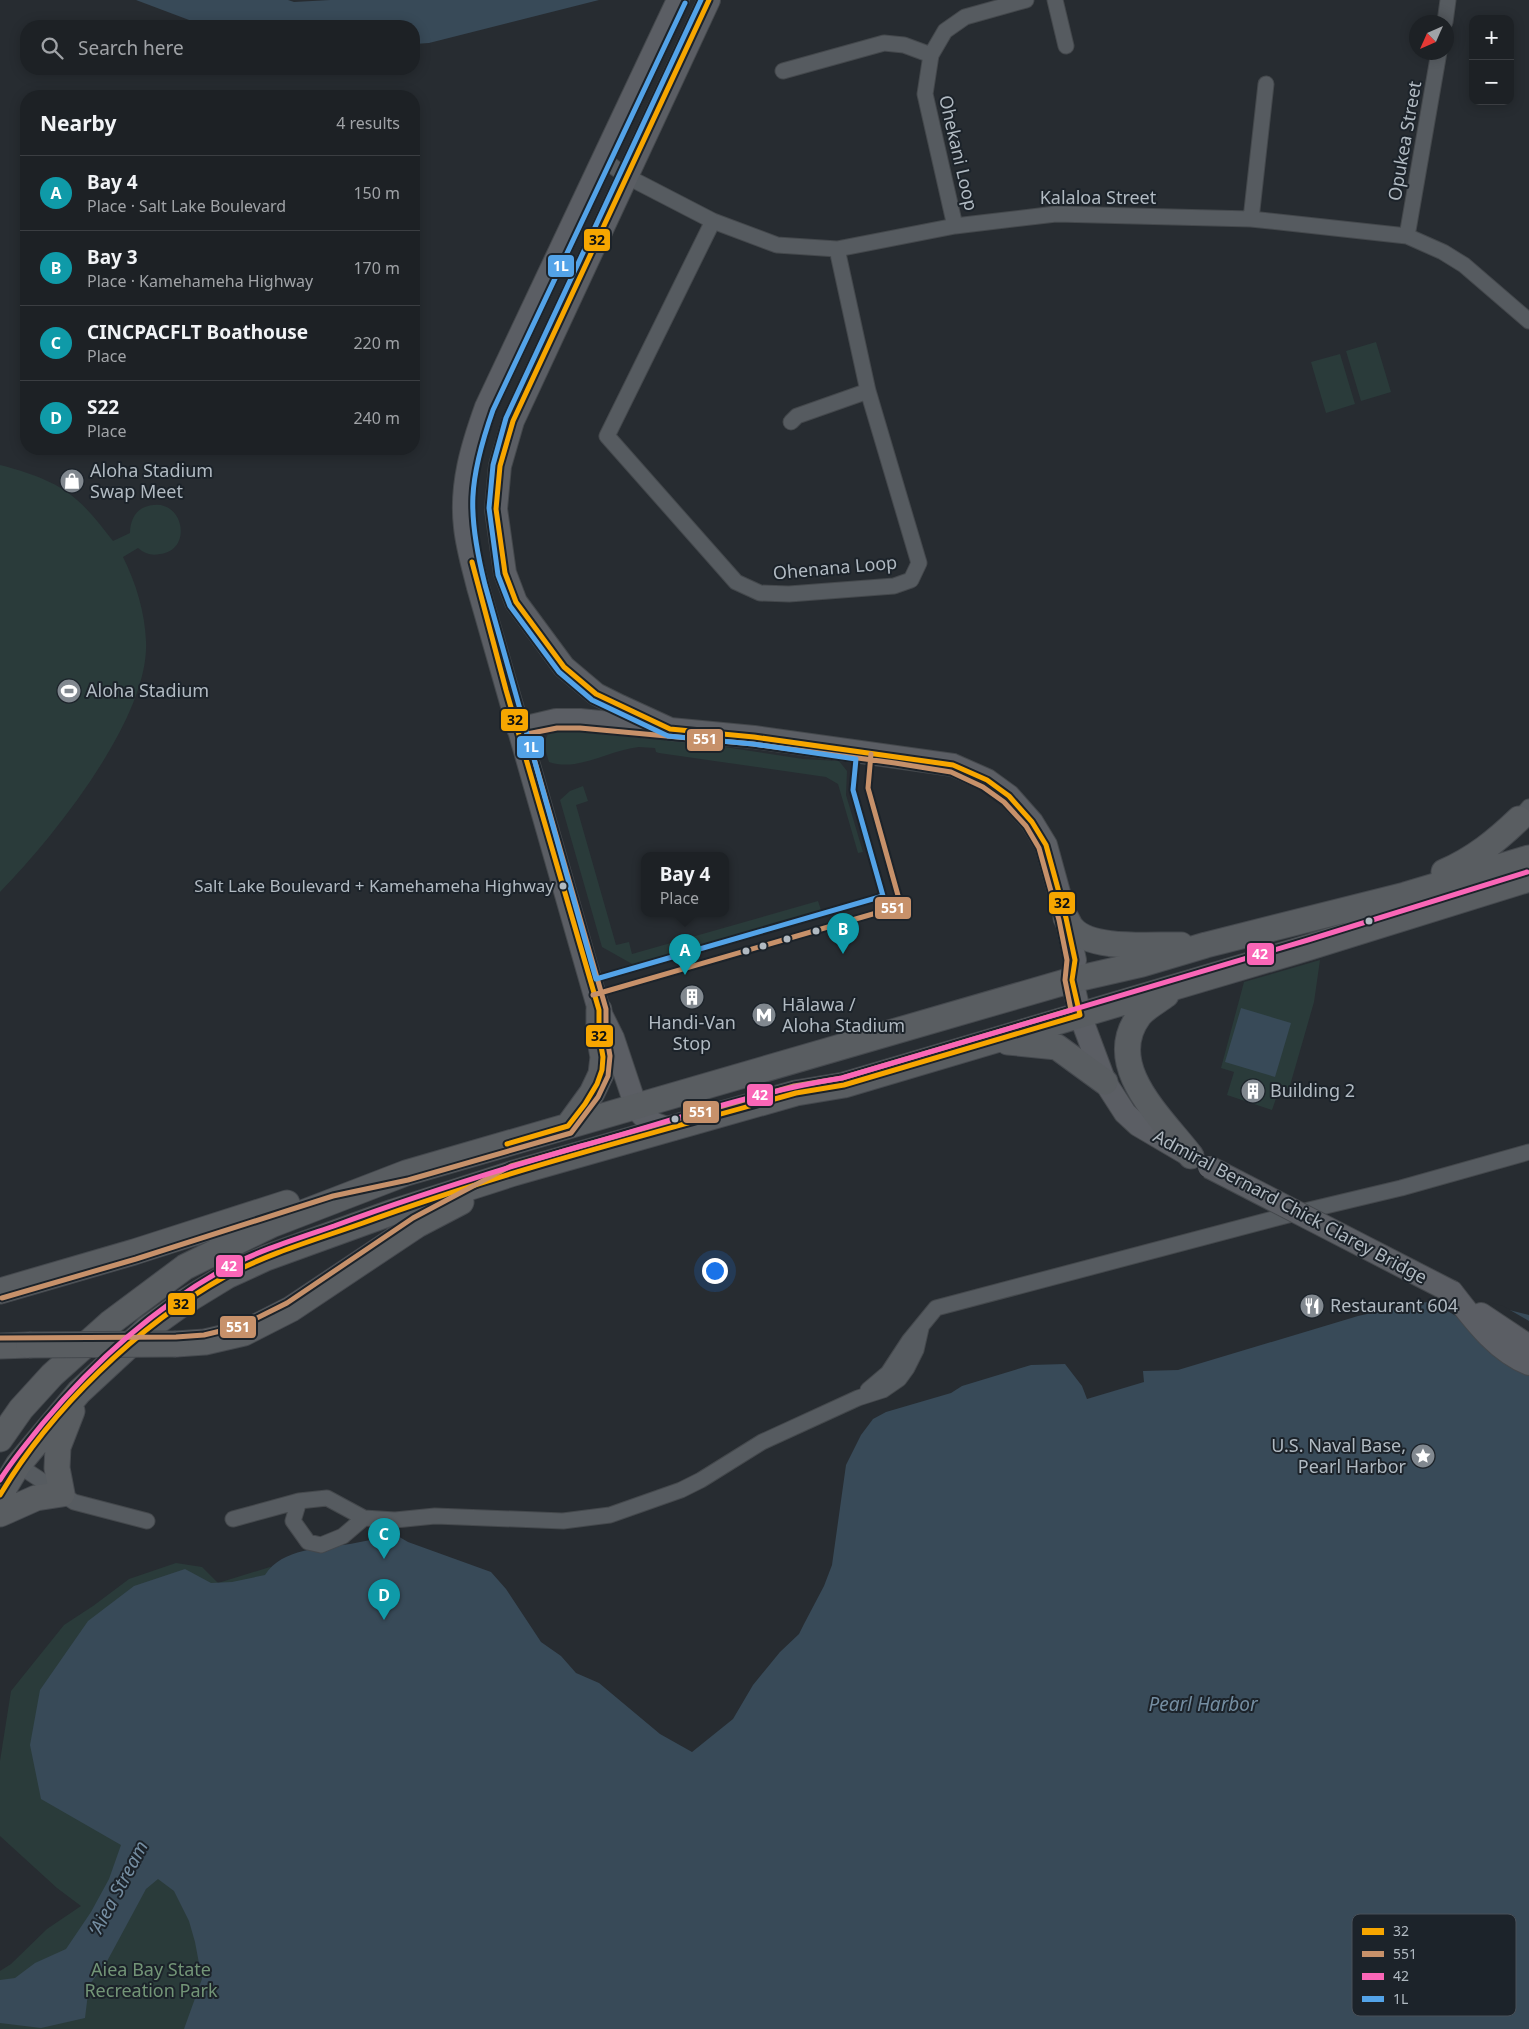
<!DOCTYPE html>
<html lang="en">
<head>
<meta charset="utf-8">
<style>
  :root { --surface:#1d2125; --page:#25292d; --text:#f1f3f6; --muted:#a0a3a7; --line:#3b3e42; --accent:#ea580c }
  body { margin:0; font-family:"Noto Sans",sans-serif; background:var(--page); color:var(--text) }
  .controls { position:absolute; right:15px; top:15px; display:grid; overflow:hidden; border-radius:10px; box-shadow:0 2px 12px #0003 }
  .controls button { width:45px; height:45px; display:grid; place-items:center; padding:0; border:0; border-bottom:1px solid var(--line); background:var(--surface); color:var(--text); font:25px sans-serif }
  .compass { position:absolute; left:1409px; top:15px; width:45px; height:45px; border-radius:50%; background:var(--surface); box-shadow:0 2px 12px #0003; rotate:225deg }
  .you { position:absolute; left:714px; top:1270px; width:18px; height:18px; margin:-12px; border:4px solid #fff; border-radius:50%; background:#1a73e8; box-shadow:0 0 0 8px #1a73e833 }
  .badge { display:grid; place-items:center; width:32px; height:32px; border-radius:50%; background:var(--accent); color:#fff; font-size:16px; font-weight:700 }
  .pin { position:absolute; translate:-50% -41px; filter:drop-shadow(0 1px 2px #0008) }
  .pin::after { content:''; position:absolute; top:26px; width:18px; height:15px; background:inherit; clip-path:polygon(0 0,100% 0,50% 100%) }
  .popup { position:absolute; left:641px; top:852px; width:88px; height:65px; box-sizing:border-box; display:grid; place-content:center; border-radius:10px; background:var(--surface); filter:drop-shadow(0 1px 4px #0005); font-size:16px; white-space:nowrap; color:var(--muted) }
  .popup b { font-size:19px; color:var(--text) }
  .popup::after { content:''; position:absolute; left:50%; top:100%; margin-left:-10px; border:10px solid transparent; border-top-color:var(--surface) }
  .list { margin:0; padding:0; list-style:none }
  h2 { display:flex; justify-content:space-between; align-items:center; height:65px; margin:0; padding:0 20px; font-size:21px }
  h2 small { font-size:16px; font-weight:400; color:var(--muted) }
  .list li { display:grid; grid-template-columns:32px 1fr auto; gap:15px; align-items:center; box-sizing:border-box; height:75px; padding:0 20px; border-top:1px solid var(--line) }
  .list b { display:block; font-size:19px; white-space:nowrap }
  .list p { margin:0; font-size:16px; white-space:nowrap; color:var(--muted) }
  .list em { font-size:16px; font-style:normal; color:var(--muted) }
  .icon { flex:none; width:28px; height:28px; fill:none; stroke:currentColor; stroke-width:2; stroke-linecap:round; stroke-linejoin:round }
  .map { position:relative; flex:none; width:1529px; height:2029px; overflow:hidden }
  .search { position:absolute; background:var(--surface); box-shadow:0 2px 12px #0003; left:20px; top:20px; width:400px; height:55px; display:flex; align-items:center; gap:12px; box-sizing:border-box; padding:0 18px; border-radius:20px; color:var(--muted); font-size:19px }
  .panel { position:absolute; background:var(--surface); box-shadow:0 2px 12px #0003; left:20px; top:90px; width:400px; height:365px; border-radius:20px }
  .map>svg:first-child { display:block }
  .green { fill:#2a3b3a }
  .water { fill:#384a58 }
  .pier { fill:#272c31 }
  .lines { fill:none; stroke-linecap:round; stroke-linejoin:round }
  .street-casing { stroke:#44484c; stroke-width:17 }
  .secondary-casing { stroke:#44484c; stroke-width:24 }
  .primary-casing { stroke:#45494e; stroke-width:27 }
  .street { stroke:#565b60; stroke-width:15 }
  .secondary { stroke:#5b5e64; stroke-width:22 }
  .primary { stroke:#595d61; stroke-width:25 }
  .secondary-bridge-casing { stroke:#44484c; stroke-width:24; stroke-linecap:butt }
  .primary-bridge-casing { stroke:#45494e; stroke-width:27; stroke-linecap:butt }
  .secondary-bridge { stroke:#5b5e64; stroke-width:22 }
  .primary-bridge { stroke:#595d61; stroke-width:25 }
  .bus-1-casing { stroke:#1c232a; stroke-width:9 }
  .bus-2-casing { stroke:#1c232a; stroke-width:9 }
  .bus-3-casing { stroke:#1c232a; stroke-width:9 }
  .bus-4-casing { stroke:#1c232a; stroke-width:9 }
  .bus-1 { stroke:#f7a600; stroke-width:5 }
  .bus-2 { stroke:#c7916a; stroke-width:5 }
  .bus-3 { stroke:#fa66b7; stroke-width:5 }
  .bus-4 { stroke:#53a3e8; stroke-width:5 }
  .bus-dot { fill:#b1bac2; stroke:#1c232a; stroke-width:2 }
  .labels { text-anchor:middle; stroke-width:4; stroke-linejoin:round; paint-order:stroke }
  .bus-label { font-size:17px; fill:#b1bac2; stroke:#1c232a; text-anchor:end }
  .street-label { font-size:18px; fill:#b1bac2; stroke:#1c232a }
  .poi-label { font-size:18px; fill:#b1bac2; stroke:#1c232a; text-anchor:start }
  .park-label { font-size:18px; fill:#739577; stroke:#1c232a }
  .water-label { font-size:19px; font-style:italic; fill:#758ea2; stroke:#1c232a }
  .key { fill:#1c232a; stroke:#495058; stroke-width:1 }
  .key-label { font-size:14px; fill:#b1bac2 }
  .line-badge { stroke:#1c232a; stroke-width:2 }
  .badge-label { font-size:14px; text-anchor:middle; font-weight:bold; fill:#fff }
  .pale-badge-label { font-size:14px; text-anchor:middle; font-weight:bold; fill:#111 }
</style>
</head>
<body>
<div class="map">
<svg width="1529" height="2029" viewBox="0 0 1529 2029">
  <rect width="100%" height="100%" fill="#272c31"/>
  <path class="green" d="M1376,342l15,50 -30,9 -15,-50z
    M1340,354l15,50 -29,9 -15,-51z
    M0,465c27,7 56,16 77,35 14,12 25,27 36,41l17,-8c0,-10 4,-22 15,-26 38,-14 50,43 15,47 -8,2 -15,0 -22,-6l-15,9c13,26 22,56 23,84 4,77 -94,198 -146,251z
    M551,730l87,4 165,25 36,2 8,10 -1,24 17,57 -5,1 -20,-69 -12,-7 -167,-24 -3,-1 -1,-4c-6,0 -11,-1 -16,-1 -30,3 -61,25 -90,15 -4,-13 -7,-21 2,-32z
    M583,786l5,15 -12,4 40,140 13,-3 3,12 186,-53 3,9 -187,55 -32,-18 -42,-147 10,-9z
    M1320,960l-6,42 -25,87 -9,-2 -8,23 -45,-15 7,-23 -13,-4 23,-86z
    M176,1563l26,4 16,16 52,-16 11,4 -150,272 -46,99 -85,46v-17l11,-7 36,-35 34,-23 -24,-18 -57,-52v-75l11,-70 53,-66 29,-19 36,-27z
    M166,1859l43,111 -12,59h-197v-29l146,-111z"/>
  <path class="water" d="M136,0h152l6,2 36,-2h269l-170,43 -15,1v-18h-209z
    M1241,1008l50,15 -16,54 -50,-15z
    M1466,1299l63,16v714h-1345l18,-50 -7,-37 -6,-21 -15,-30 -16,-12 -12,10 -41,76 -16,20 -4,33 -44,10 -41,-5v-43l15,-2 20,-15 31,-14 25,-37 18,-33 12,-34 -80,-46 -11,-54 10,-55 48,-69 46,-35 51,-17 26,14 21,-1 33,-7c17,-27 57,-27 85,-31 15,-3 31,-6 46,-9l12,7 83,30 15,17 35,53 20,14 15,17 23,10 61,51 32,18 41,-33 20,-34 27,-33 19,-18 5,-10 20,-38 8,-21 14,-100 15,-30 12,-16 13,-7 65,-19 11,-7 69,-21 34,-1 17,22 5,13 57,-17 -1,-11 35,-1 180,-54 59,-13z"/>
  <path class="pier" d="M1467,1297l36,9 26,15v54l-18,-8 -55,-51 -29,-17z"/>
  <g class="lines">
    <defs>
      <path id="street" d="M1055,0l11,46
        M1445,22l3,-22
        M783,71l101,-28 20,2 27,10
        M603,159l23,17 87,45 64,24 60,4 118,-23 101,-12 195,5 156,17 36,16 21,13 65,56
        M1251,219l15,-135
        M713,221l-106,215 129,146 24,11 29,1 105,-8 17,-6 8,-17 -51,-172 -31,-142
        M955,226l-30,-132 6,-39 14,-24 20,-14 61,-17
        M1407,236l32,-184
        M791,422l6,-6 71,-25
        M1519,819l10,-12
        M868,1390l20,-17 21,-32 27,-33 356,-94 109,-26 128,-36
        M18,1465l56,37 73,19
        M299,1501l-6,20 15,21 13,3 22,-9 21,-18
        M233,1519l66,-18 28,-3 37,20 31,2 40,-4 128,5 47,-6 71,-25 20,-10 61,-38 96,-44 25,-8 16,-11 8,-11 9,-18 5,-22"/>
      <path id="secondary" d="M709,0l-196,421 -13,45 -4,43 9,64 11,29 48,65 32,27 24,12 50,23 84,8 199,28 34,15 22,16 23,26 14,23 20,73 9,42 -3,20 8,35 25,67 20,31 13,12 51,30
        M518,729l38,-9h24l71,7
        M673,1129c-15,-3 -29,-8 -37,-22l-23,-69 -14,-28 -121,-423c-5,-20 -11,-40 -13,-60 -5,-42 7,-81 21,-120l192,-407
        M1452,1292c21,27 44,59 77,72
        M1481,1314l48,32"/>
      <path id="primary" d="M1444,872c30,-13 52,-31 75,-53
        M1066,918c2,3 3,7 6,10 19,23 81,16 109,17
        M1166,995c-8,6 -21,13 -27,21 -37,50 24,103 52,140
        M1008,1042l49,5 48,35
        M568,1126l24,-33 9,-19 2,-17 -4,-23v-24
        M0,1291l134,-39 153,-49
        M176,1344l29,-2 39,-9 47,-24 126,-84 44,-23
        M0,1346l29,-1
        M0,1439l21,-30 31,-34 58,-52 75,-56 86,-42 135,-52 666,-193 70,-16 64,-19 199,-50 124,-37
        M0,1495l18,-30 61,-73 68,-63 39,-28 41,-25 39,-18 127,-46 121,-39 282,-80 48,-8 466,-138 219,-68
        M0,1514l36,-16 26,-4 -5,-26 1,-21 14,-36"/>
    </defs>
    <use href="#street" class="street-casing"/>
    <use href="#secondary" class="secondary-casing"/>
    <use href="#primary" class="primary-casing"/>
    <use href="#street" class="street"/>
    <use href="#secondary" class="secondary"/>
    <use href="#primary" class="primary"/>
    <defs>
      <path id="secondary-bridge" d="M1209,1167l243,125"/>
      <path id="primary-bridge" d="M29,1345l147,-1"/>
    </defs>
    <use href="#secondary-bridge" class="secondary-bridge-casing"/>
    <use href="#primary-bridge" class="primary-bridge-casing"/>
    <use href="#secondary-bridge" class="secondary-bridge"/>
    <use href="#primary-bridge" class="primary-bridge"/>
    <defs>
      <path id="bus-1" d="M472,562l34,128 93,320v24l4,23 -1,13 -5,14 -12,20 -17,22 -61,18
        M0,1495c51,-86 138,-170 226,-219 43,-23 92,-37 137,-53 142,-52 288,-89 433,-130l48,-8 236,-70 -8,-35 3,-20 -9,-42 -20,-73 -14,-23 -23,-26 -22,-16 -34,-15 -199,-28 -84,-8 -74,-35 -32,-27 -48,-65 -11,-29 -9,-64 4,-43 13,-45 196,-421"/>
      <path id="bus-2" d="M593,995l304,-88 2,-8 -31,-111 3,-34
        M0,1338l176,-1 28,-2 37,-9 46,-23 126,-85 98,-52 283,-80 48,-8 229,-68 -6,-30 2,-20 -8,-40 -20,-72 -13,-22 -22,-24 -21,-15 -32,-15 -56,-9 -142,-19 -173,-16h-23l-30,6 79,275v24l4,23 -2,20 -10,21 -27,36 -163,47 -75,16 -197,63 -134,39"/>
      <path id="bus-3" d="M0,1480c13,-21 28,-38 43,-57 51,-61 110,-114 179,-153 35,-19 74,-31 112,-44 81,-30 164,-56 247,-80 87,-24 173,-54 261,-68l466,-138 219,-68"/>
      <path id="bus-4" d="M685,3l-192,407c-25,71 -26,103 -8,175l111,394 287,-83 -30,-106 3,-31 -103,-15 -85,-8 -76,-36 -33,-28 -49,-66 -12,-31 -9,-67 4,-43 13,-47 195,-418"/>
    </defs>
    <use href="#bus-1" class="bus-1-casing"/>
    <use href="#bus-2" class="bus-2-casing"/>
    <use href="#bus-3" class="bus-3-casing"/>
    <use href="#bus-4" class="bus-4-casing"/>
    <use href="#bus-1" class="bus-1"/>
    <use href="#bus-2" class="bus-2"/>
    <use href="#bus-3" class="bus-3"/>
    <use href="#bus-4" class="bus-4"/>
  </g>
  <defs>
    <symbol id="shop-disc" viewBox="-11 -11 22 22"><circle r="9.5" fill="#81888f" stroke="#1c232a"/><path d="M-5-2.5h2.3a2.7 3.5 0 0 1 5.4 0H5L5.5 6h-11ZM-1.5-2.5h3a1.5 2.3 0 0 0-3 0Z" fill="#fff"/></symbol>
    <symbol id="stadium-disc" viewBox="-11 -11 22 22"><circle r="9.5" fill="#81888f" stroke="#1c232a"/><path d="M0-5a6.5 5 0 1 0 0 10a6.5 5 0 1 0 0-10ZM-3.5-1.8h7v3.6h-7Z" fill="#fff"/></symbol>
    <symbol id="building-disc" viewBox="-11 -11 22 22"><circle r="9.5" fill="#81888f" stroke="#1c232a"/><path d="M-4-6H4V6H1V3H-1V6H-4ZM-2.5-4.3h1.7v1.8h-1.7ZM.8-4.3h1.7v1.8H.8ZM-2.5-1h1.7V.8h-1.7ZM.8-1h1.7V.8H.8Z" fill="#fff"/></symbol>
    <symbol id="metro-disc" viewBox="-11 -11 22 22"><circle r="9.5" fill="#81888f" stroke="#1c232a"/><path d="M-5.5 5V-5H-3L0 0L3-5H5.5V5H3V-.5L0 4L-3-.5V5Z" fill="#fff"/></symbol>
    <symbol id="restaurant-disc" viewBox="-11 -11 22 22"><circle r="9.5" fill="#81888f" stroke="#1c232a"/><path d="M-5-6h1v4h1v-4h1v4h1v-4h1v5L-1.5 .5V6h-2V.5L-5-1ZM5-6V6H3V1.5H1.5Q1.5-4 5-6Z" fill="#fff"/></symbol>
    <symbol id="sight-disc" viewBox="-11 -11 22 22"><circle r="9.5" fill="#81888f" stroke="#1c232a"/><path d="M0-6L1.8-2.2L6-1.7L2.9 1.2L3.7 5.4L0 3.3L-3.7 5.4L-2.9 1.2L-6-1.7L-1.8-2.2Z" fill="#fff"/></symbol>
  </defs>
  <g fill-rule="evenodd">
    <use href="#shop-disc" x="58" y="467" width="28" height="28"/>
    <use href="#stadium-disc" x="55" y="677" width="28" height="28"/>
    <use href="#building-disc" x="678" y="983" width="28" height="28"/>
    <use href="#metro-disc" x="750" y="1001" width="28" height="28"/>
    <use href="#building-disc" x="1239" y="1077" width="28" height="28"/>
    <use href="#restaurant-disc" x="1298" y="1292" width="28" height="28"/>
    <use href="#sight-disc" x="1409" y="1442" width="28" height="28"/>
  </g>
  <g class="bus-dot">
    <circle cx="563" cy="886" r="4.5"/>
    <circle cx="1369" cy="921" r="4.5"/>
    <circle cx="816" cy="931" r="4.5"/>
    <circle cx="787" cy="939" r="4.5"/>
    <circle cx="763" cy="946" r="4.5"/>
    <circle cx="746" cy="951" r="4.5"/>
    <circle cx="675" cy="1119" r="4.5"/>
  </g>
  <g class="labels">
    <g class="bus-label">
      <text x="554" y="892">Salt Lake Boulevard + Kamehameha Highway</text>
    </g>
    <g class="street-label">
      <text transform="translate(1405 141) rotate(-80)" y="6">Opukea Street</text>
      <text transform="translate(958 153) rotate(77)" y="6">Ohekani Loop</text>
      <text x="1098" y="204">Kalaloa Street</text>
      <text transform="translate(835 568) rotate(-5)" y="6">Ohenana Loop</text>
      <text transform="translate(1290 1207) rotate(28)" y="6">Admiral Bernard Chick Clarey Bridge</text>
    </g>
    <g class="poi-label">
      <text x="90" y="477">Aloha Stadium<tspan x="90" dy="21">Swap Meet</tspan></text>
      <text x="86" y="697">Aloha Stadium</text>
      <text x="782" y="1011">Hālawa /<tspan x="782" dy="21">Aloha Stadium</tspan></text>
      <text x="692" y="1029" text-anchor="middle">Handi-Van<tspan x="692" dy="21">Stop</tspan></text>
      <text x="1270" y="1097">Building 2</text>
      <text x="1330" y="1312">Restaurant 604</text>
      <text x="1406" y="1452" text-anchor="end">U.S. Naval Base,<tspan x="1406" dy="21">Pearl Harbor</tspan></text>
    </g>
    <g class="park-label">
      <text x="151" y="1976">Aiea Bay State<tspan x="151" dy="21">Recreation Park</tspan></text>
    </g>
    <g class="water-label">
      <text x="1203" y="1711">Pearl Harbor</text>
      <text transform="translate(118 1888) rotate(-62)" y="7">ʻAiea Stream</text>
    </g>
  </g>
  <rect x="1352" y="1914" width="164" height="102" rx="8" class="key"/>
  <rect x="1362" y="1928" width="22" height="7" fill="#f7a600"/>
  <rect x="1362" y="1951" width="22" height="6" fill="#c7916a"/>
  <rect x="1362" y="1973" width="22" height="7" fill="#fa66b7"/>
  <rect x="1362" y="1996" width="22" height="6" fill="#53a3e8"/>
  <g class="key-label">
    <text x="1393" y="1936">32</text>
    <text x="1393" y="1959">551</text>
    <text x="1393" y="1981">42</text>
    <text x="1393" y="2004">1L</text>
  </g>
  <g class="line-badge">
    <rect x="583" y="228" width="28" height="24" rx="5" fill="#f7a600"/>
    <rect x="547" y="254" width="28" height="24" rx="5" fill="#53a3e8"/>
    <rect x="500" y="708" width="29" height="24" rx="5" fill="#f7a600"/>
    <rect x="686" y="728" width="38" height="24" rx="5" fill="#c7916a"/>
    <rect x="516" y="735" width="29" height="24" rx="5" fill="#53a3e8"/>
    <rect x="1048" y="891" width="28" height="24" rx="5" fill="#f7a600"/>
    <rect x="874" y="896" width="38" height="24" rx="5" fill="#c7916a"/>
    <rect x="1246" y="942" width="29" height="24" rx="5" fill="#fa66b7"/>
    <rect x="585" y="1024" width="29" height="24" rx="5" fill="#f7a600"/>
    <rect x="746" y="1083" width="28" height="24" rx="5" fill="#fa66b7"/>
    <rect x="682" y="1100" width="38" height="24" rx="5" fill="#c7916a"/>
    <rect x="215" y="1254" width="29" height="24" rx="5" fill="#fa66b7"/>
    <rect x="167" y="1292" width="29" height="24" rx="5" fill="#f7a600"/>
    <rect x="219" y="1315" width="38" height="24" rx="5" fill="#c7916a"/>
  </g>
  <g class="badge-label">
    <text x="561" y="271">1L</text>
    <text x="705" y="744">551</text>
    <text x="531" y="752">1L</text>
    <text x="893" y="913">551</text>
    <text x="1260" y="959">42</text>
    <text x="760" y="1100">42</text>
    <text x="701" y="1117">551</text>
    <text x="229" y="1271">42</text>
    <text x="238" y="1332">551</text>
  </g>
  <g class="pale-badge-label">
    <text x="597" y="245">32</text>
    <text x="515" y="725">32</text>
    <text x="1062" y="908">32</text>
    <text x="599" y="1041">32</text>
    <text x="181" y="1309">32</text>
  </g>
</svg>
<div class="controls">
<button>+</button>
<button>−</button>
</div>
<svg class="compass" viewBox="-18 -18 36 36"><path d="M0-13l5 13h-10z" fill="#e53935"/><path d="M0 13l5-13h-10z" fill="#a0a3a7"/></svg>
<div class="you"></div>
<div class="pin badge" style="left:685px;top:975px;background:#0f9aa8">A</div>
<div class="popup"><b>Bay 4</b>Place</div>
<div class="pin badge" style="left:843px;top:954px;background:#0f9aa8">B</div>
<div class="pin badge" style="left:384px;top:1559px;background:#0f9aa8">C</div>
<div class="pin badge" style="left:384px;top:1620px;background:#0f9aa8">D</div>
<div class="search"><svg class="icon" aria-label="search" viewBox="0 0 24 24"><circle cx="10" cy="10" r="6"/><path d="M15 15l6 6"/></svg>Search here</div>
<section class="panel">
<h2>Nearby<small>4 results</small></h2>
<ul class="list">
<li><span class="badge" style="background:#0f9aa8">A</span><div><b>Bay 4</b><p>Place · Salt Lake Boulevard</p></div><em>150 m</em></li>
<li><span class="badge" style="background:#0f9aa8">B</span><div><b>Bay 3</b><p>Place · Kamehameha Highway</p></div><em>170 m</em></li>
<li><span class="badge" style="background:#0f9aa8">C</span><div><b>CINCPACFLT Boathouse</b><p>Place</p></div><em>220 m</em></li>
<li><span class="badge" style="background:#0f9aa8">D</span><div><b>S22</b><p>Place</p></div><em>240 m</em></li>
</ul>
</section>
</div>
</body>
</html>
